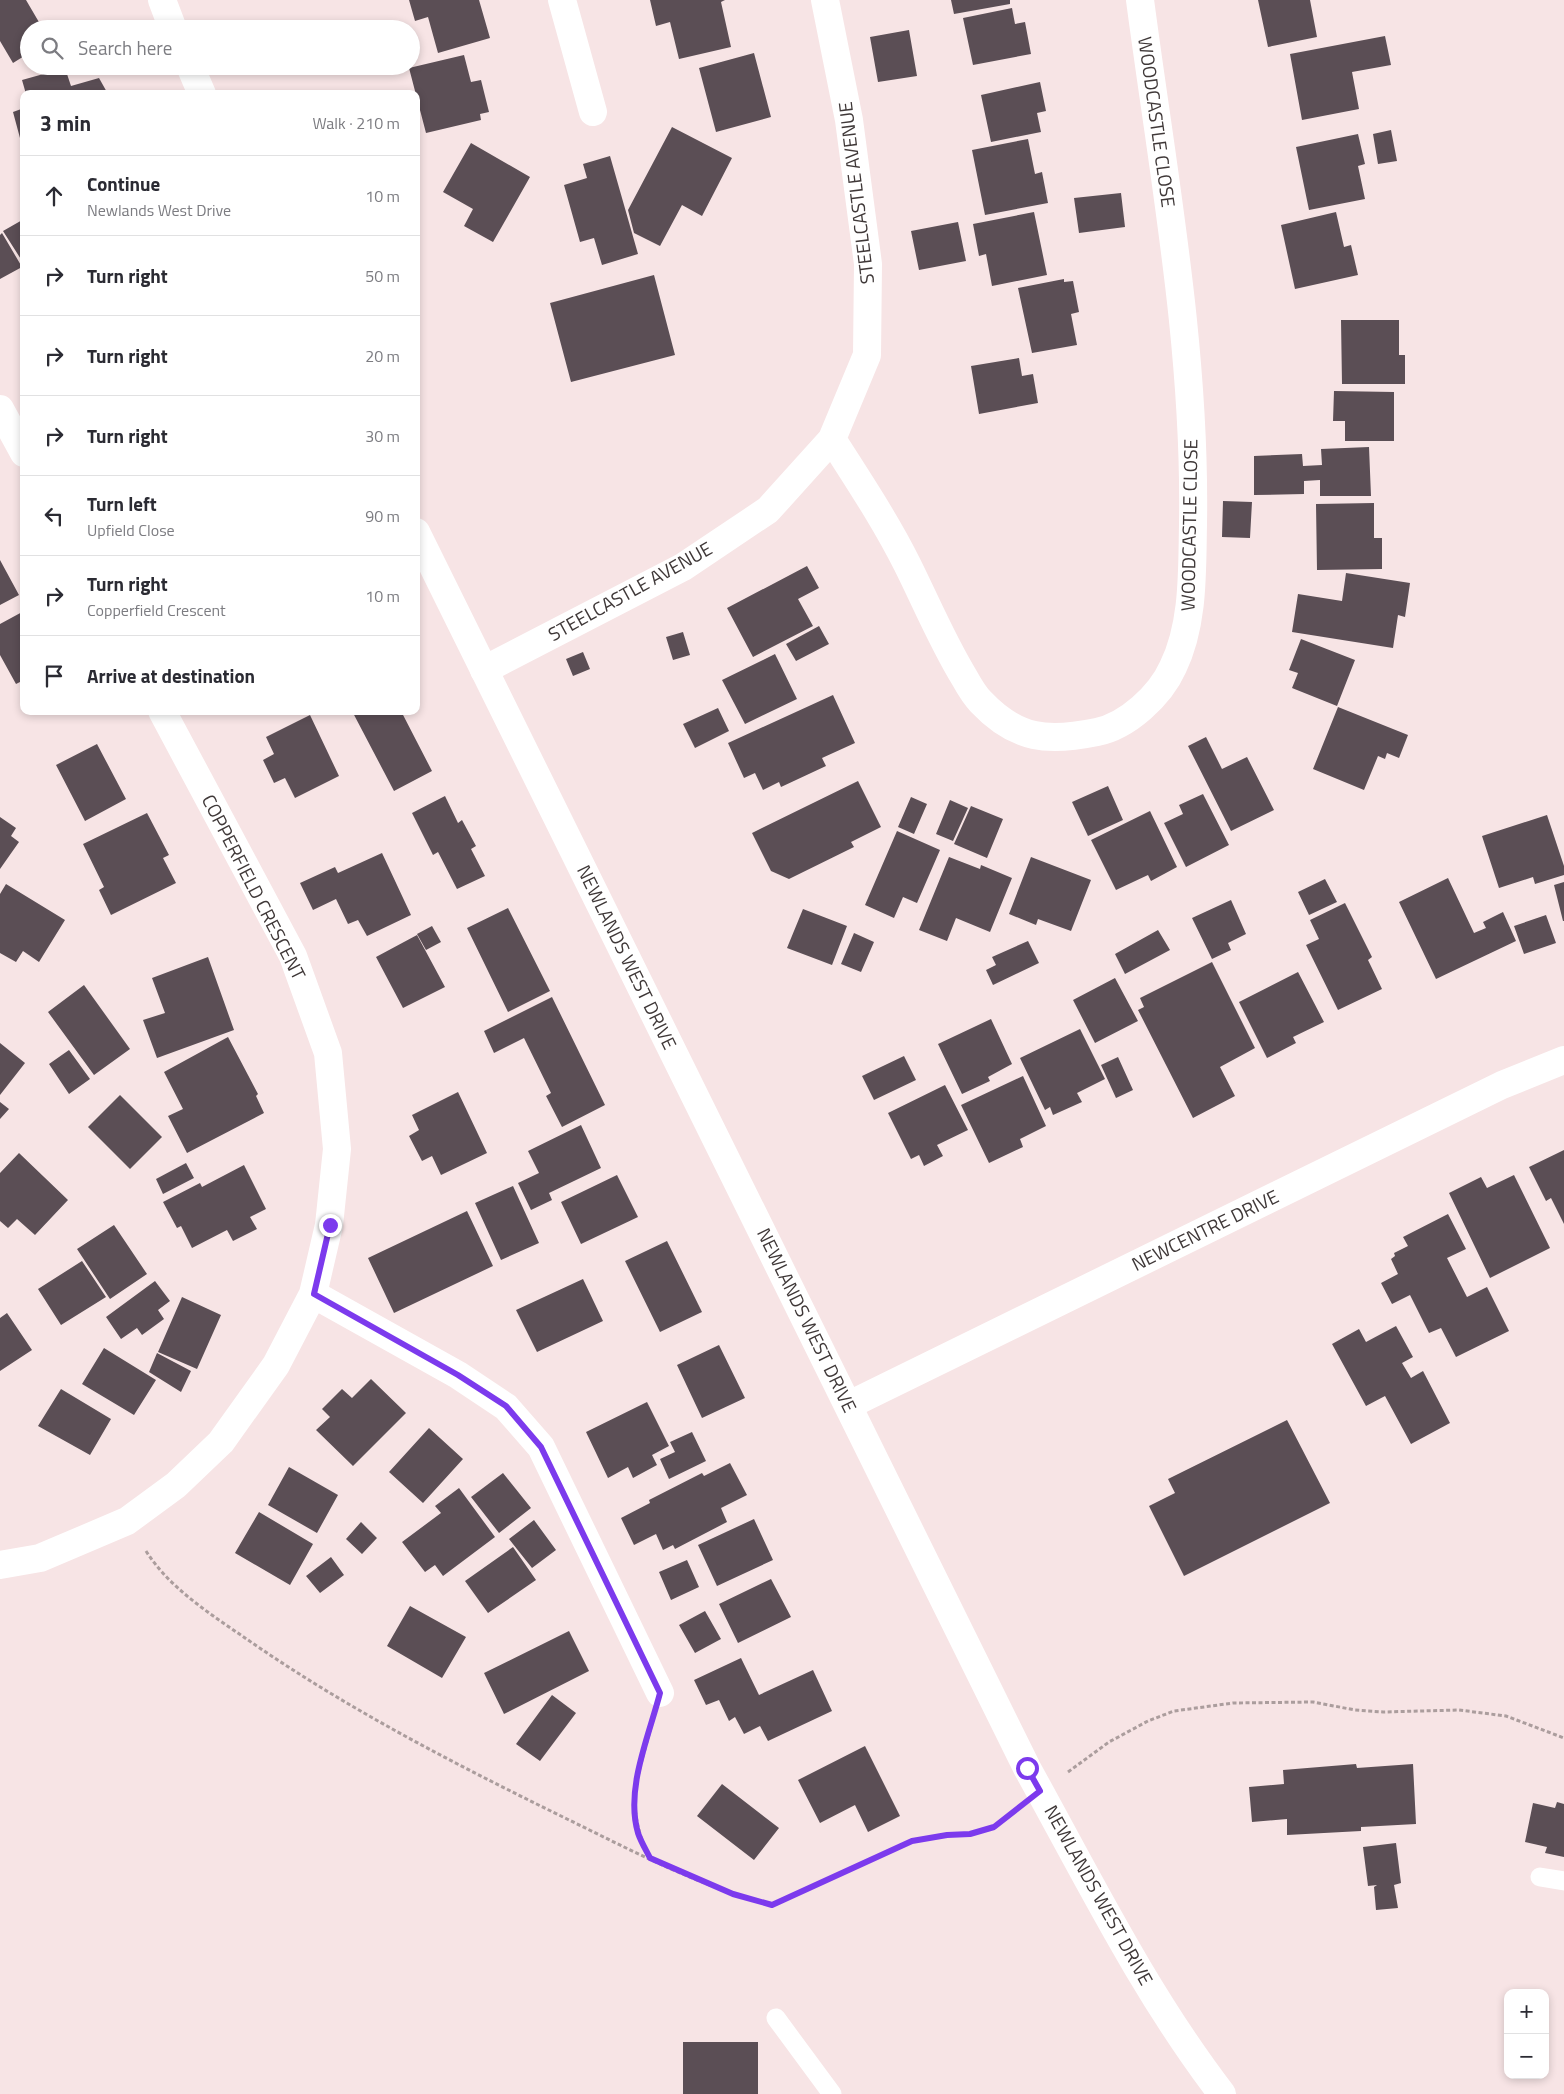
<!DOCTYPE html>
<html lang="en">
<head>
<meta charset="utf-8">
<style>
  :root { --surface:#fff; --page:#f2f2f3; --text:#2b2b33; --muted:#7c7c81; --line:#e1e1e2 }
  body { margin:0; font-family:"Titillium Web",sans-serif; background:var(--page); color:var(--text) }
  .controls { position:absolute; right:15px; bottom:15px; display:grid; overflow:hidden; border-radius:10px; box-shadow:0 2px 8px #0003 }
  .controls button { width:45px; height:45px; display:grid; place-items:center; padding:0; border:0; border-bottom:1px solid var(--line); background:var(--surface); color:var(--text); font:25px sans-serif }
  .stop { position:absolute; width:15px; height:15px; margin:-11px; border:4px solid #7c3aed; border-radius:50%; background:#fff }
  .stop.end { background:#7c3aed; border-color:#fff; box-shadow:0 1px 5px #0008 }
  .list { margin:0; padding:0; list-style:none }
  h2 { display:flex; justify-content:space-between; align-items:center; height:65px; margin:0; padding:0 20px; font-size:21px }
  h2 small { font-size:16px; font-weight:400; color:var(--muted) }
  .list li { display:grid; grid-template-columns:32px 1fr auto; gap:15px; align-items:center; box-sizing:border-box; height:80px; padding:0 20px; border-top:1px solid var(--line) }
  .list b { display:block; font-size:19px; white-space:nowrap }
  .list p { margin:0; font-size:16px; white-space:nowrap; color:var(--muted) }
  .list em { font-size:16px; font-style:normal; color:var(--muted) }
  .icon { flex:none; width:28px; height:28px; fill:none; stroke:currentColor; stroke-width:2; stroke-linecap:round; stroke-linejoin:round }
  .map { position:relative; flex:none; width:1564px; height:2094px; overflow:hidden }
  .search { position:absolute; background:var(--surface); box-shadow:0 2px 8px #0003; left:20px; top:20px; width:400px; height:55px; display:flex; align-items:center; gap:12px; box-sizing:border-box; padding:0 18px; border-radius:28px; color:var(--muted); font-size:19px }
  .panel { position:absolute; background:var(--surface); box-shadow:0 2px 8px #0003; left:20px; top:90px; width:400px; height:625px; border-radius:10px }
  .map>svg:first-child { display:block }
  .building { fill:#5b4e55 }
  .lines { fill:none; stroke-linecap:round; stroke-linejoin:round }
  .path { stroke:#ab9d9d; stroke-width:3; stroke-dasharray:4 2.5; stroke-linecap:butt }
  .service { stroke:#fff; stroke-width:19 }
  .minor { stroke:#fff; stroke-width:28 }
  .tertiary { stroke:#fff; stroke-width:28 }
  .route { stroke:#7c3aed; stroke-width:6 }
  .labels { text-anchor:middle; stroke-width:5; stroke-linejoin:round; paint-order:stroke }
  .street-label { font-size:19px; fill:#3f3838; stroke:#fff }
</style>
</head>
<body>
<div class="map">
<svg width="1564" height="2094" viewBox="0 0 1564 2094">
  <rect width="100%" height="100%" fill="#f7e4e5"/>
  <path class="building" d="M0,0h26l17,29h-14v24l-16,10 -13,-22z
    M409,0h70l11,38 -52,15 -10,-36 -13,4z
    M650,0h75l-4,2 10,45 -52,12 -9,-37 -14,4z
    M951,0h59v4l-56,10z
    M1258,0h52l7,37 -49,10z
    M1012,8l3,16 10,-2 6,32 -58,11 -10,-47z
    M909,30l8,46 -39,6 -8,-45z
    M1385,36l6,29 -39,7 7,37 -57,11 -12,-66z
    M754,53l17,64 -55,15 -17,-64z
    M464,55l7,27 10,-2 8,32 -9,2 1,6 -55,13 -17,-65z
    M65,68l6,18 28,-8 9,16h-82l-4,-14z
    M1040,82l6,29 -9,2 4,19 -50,10 -10,-47z
    M24,108v29l-4,1 -7,-26z
    M672,127l60,31 -30,58 -20,-11 -22,41 -26,-13 -6,-23z
    M1391,130l6,31 -19,3 -5,-30z
    M1358,134l7,30 -7,2 7,33 -56,11 -13,-63z
    M1028,139l7,35 7,-2 6,31 -63,12 -13,-65z
    M471,143l59,34 -37,65 -29,-16 9,-17 -30,-17z
    M610,156l28,98 -36,11 -8,-27 -14,4 -16,-57 23,-7 -4,-14z
    M1121,193l4,34 -46,6 -5,-35z
    M1034,212l13,63 -55,11 -6,-32 -7,2 -6,-32z
    M1336,212l8,35 7,-2 7,30 -63,14 -14,-64z
    M24,219v45l-21,-33z
    M958,222l8,39 -47,9 -8,-39z
    M2,233l20,34 -22,12v-44z
    M654,275l21,80 -104,27 -21,-79z
    M1064,279v3l9,-1 6,31 -8,2 6,31 -45,8 -14,-65z
    M1341,320h58v35h6v29h-63z
    M1019,358l3,18 11,-2 5,29 -59,11 -8,-48z
    M1334,391l60,1v49h-49v-20h-12z
    M1369,447l2,49h-51v-16l-16,1v13l-50,1v-39l48,-2 1,12 19,-1 -1,-16z
    M1223,501l29,1 -2,36 -28,-1z
    M1374,503v35h8v31l-65,1 -1,-66z
    M0,560l19,35 -19,10z
    M807,566l12,22 -21,11 15,27 -60,31 -26,-49z
    M1346,573l64,10 -5,34 -7,-2 -5,33 -101,-16 6,-38 44,7z
    M24,611v69l-8,4 -16,-29v-31z
    M819,626l10,18 -33,17 -10,-17z
    M683,632l7,23 -17,5 -7,-23z
    M1301,639l54,21 -18,46 -45,-18 6,-15 -9,-3z
    M583,652l7,17 -17,7 -7,-17z
    M775,654l22,45 -52,25 -23,-44z
    M833,695l22,48 -33,15 4,8 -45,21 -2,-5 -16,8 -8,-17 -11,5 -16,-35z
    M1338,707l70,28 -9,23 -12,-5 -2,6 -7,-3 -14,34 -51,-21z
    M718,708l11,23 -34,17 -12,-24z
    M352,711h49l31,60 -38,20z
    M310,715l29,61 -44,22 -10,-20 -11,5 -11,-23 11,-6 -8,-17z
    M1206,737l16,32 25,-12 27,53 -43,21 -43,-85z
    M97,744l29,55 -41,22 -29,-56z
    M858,781l23,46 -30,15 3,5 -65,32 -18,-8 -19,-38z
    M1108,786l15,34 -35,16 -16,-34z
    M1203,794l26,51 -43,22 -22,-44 19,-9 -4,-9z
    M445,796l13,27 4,-3 14,26 -5,3 14,27 -28,13 -19,-37 -5,3 -21,-42z
    M911,797l16,7 -13,30 -16,-7z
    M950,800l18,8 -15,33 -17,-7z
    M971,806l32,13 -16,39 -33,-14z
    M1150,811l27,56 -26,14 -3,-6 -32,15 -25,-50z
    M147,813l22,42 -6,3 13,25 -65,32 -12,-25 5,-3 -21,-43z
    M1547,815l17,51v9l-29,9 -2,-7 -34,11 -17,-52z
    M0,817l16,11 -5,8 8,6 -19,27z
    M897,831l43,19 -23,53 -14,-6 -9,21 -29,-13z
    M382,853l29,62 -44,21 -9,-16 -10,4 -12,-25 -23,11 -13,-27 35,-16 3,6z
    M949,857l31,12 1,-4 31,13 -22,54 -34,-14 -9,23 -28,-11z
    M1031,857l60,23 -20,51 -33,-12 -2,6 -27,-11z
    M1448,878l26,55 12,-5 -3,-6 20,-10 13,29 -80,38 -37,-77z
    M1325,879l12,23 -28,13 -11,-23z
    M1564,882v39h-1l-9,-36z
    M6,884l59,36 -26,42 -16,-11 -7,11 -16,-9v-59z
    M1231,900l15,34 -18,9 3,7 -19,9 -20,-41z
    M1345,903l27,54 -4,3 14,29 -44,21 -32,-65 13,-6 -9,-19z
    M508,908l42,83 -42,21 -41,-84z
    M803,909l44,17 -15,39 -45,-17z
    M1546,915l10,28 -32,11 -10,-28z
    M432,926l9,16 -15,8 -9,-16z
    M1158,930l12,20 -45,24 -10,-20z
    M854,933l20,9 -13,30 -20,-8z
    M417,935l28,52 -42,21 -27,-51z
    M1028,941l11,22 -46,22 -7,-15 10,-5 -4,-8z
    M208,957l26,73 -77,28 -14,-38 22,-7 -13,-35z
    M1212,962l43,86 -35,19 15,29 -42,22 -55,-108 6,-3 -4,-9z
    M1298,972l26,50 -31,15 3,6 -29,15 -28,-56z
    M1115,978l23,43 -43,22 -22,-43z
    M84,985l46,64 -36,26 -46,-63z
    M552,997l53,108 -43,22 -16,-31 5,-3 -27,-55 -30,15 -10,-22z
    M991,1019l21,45 -24,13 2,4 -28,13 -24,-50z
    M1080,1029l25,50 -28,14 5,9 -29,13 -3,-8 -5,3 -25,-52z
    M228,1037l30,57 -2,2 8,17 -77,40 -19,-37 15,-7 -19,-37z
    M0,1043l25,20 -25,32z
    M69,1050l21,29 -21,15 -20,-30z
    M904,1056l12,24 -42,20 -12,-24z
    M1118,1057l15,33 -17,8 -15,-33z
    M1023,1076l23,50 -26,13 3,8 -34,16 -28,-58z
    M945,1085l23,45 -31,15 6,11 -19,10 -5,-11 -8,4 -23,-46z
    M458,1092l29,61 -46,22 -9,-19 -10,5 -13,-25 10,-6 -7,-15z
    M120,1095l42,42 -32,32 -42,-42z
    M0,1102l9,7 -9,10z
    M581,1125l20,43 -52,25 3,7 -21,10 -13,-27 21,-10 -11,-22z
    M1564,1150v74l-13,-26 -5,3 -17,-34z
    M19,1153l49,47 -33,35 -18,-16 -9,9 -8,-7v-48z
    M186,1163l8,15 -31,16 -7,-15z
    M244,1165l22,44 -16,8 7,12 -24,12 -6,-11 -35,18 -11,-22 -4,2 -14,-26 37,-19 2,4z
    M617,1175l21,42 -57,27 -20,-42z
    M1514,1175l36,73 -60,30 -41,-85 32,-16 6,11z
    M513,1186l26,57 -38,17 -26,-57z
    M467,1211l26,55 -99,47 -26,-55z
    M1448,1214l18,35 -19,9 20,39 20,-10 22,44 -53,26 -15,-29 -12,5 -19,-38 -18,9 -11,-21 17,-9 -7,-15 4,-3 -1,-3 14,-7 -5,-9z
    M114,1225l33,49 -37,25 -33,-50z
    M667,1241l35,71 -42,20 -35,-71z
    M82,1261l24,36 -45,28 -23,-36z
    M583,1279l20,42 -66,31 -21,-42z
    M155,1281l15,20 -12,9 6,9 -22,16 -5,-7 -16,11 -15,-22z
    M182,1297l39,18 -24,54 -39,-17z
    M7,1313l25,37 -32,21v-53z
    M1396,1326l17,31 -11,6 9,15 12,-7 27,52 -39,21 -26,-48 -19,10 -34,-62 27,-15 7,13z
    M719,1345l26,53 -43,20 -25,-53z
    M104,1348l52,32 -22,35 -52,-31z
    M157,1353l34,18 -10,21 -32,-20z
    M371,1379l35,34 -53,53 -37,-36 14,-13 -8,-8 20,-20 10,9z
    M61,1389l50,30 -21,36 -52,-29z
    M647,1402l22,44 -17,9 5,10 -24,13 -5,-11 -20,11 -22,-46z
    M1287,1420l43,83 -146,73 -35,-70 26,-13 -7,-14z
    M429,1428l34,31 -40,44 -34,-31z
    M692,1432l14,29 -37,18 -9,-20 15,-7 -5,-10z
    M730,1463l17,32 -26,13 6,14 -52,27 -2,-4 -10,5 -7,-16 -22,11 -13,-27 29,-15 -1,-3 53,-27 2,3z
    M289,1467l49,28 -21,38 -49,-28z
    M503,1473l28,35 -32,25 -28,-36z
    M459,1488l36,49 -52,39 -8,-11 -10,7 -23,-30 39,-29 -6,-7z
    M259,1512l54,32 -23,41 -55,-32z
    M754,1519l19,41 -56,26 -19,-41z
    M534,1520l22,30 -24,18 -23,-29z
    M361,1522l16,16 -15,16 -16,-15z
    M513,1547l23,33 -48,33 -23,-32z
    M331,1557l13,18 -24,18 -14,-17z
    M687,1560l12,27 -28,13 -12,-28z
    M771,1579l20,38 -53,26 -19,-39z
    M410,1606l56,31 -24,41 -55,-32z
    M705,1611l16,28 -26,14 -16,-28z
    M569,1631l20,40 -85,43 -20,-41z
    M741,1658l18,37 54,-25 19,41 -64,30 -8,-15 -16,8 -9,-17 -6,4 -10,-21 -13,5 -12,-25z
    M552,1695l24,18 -36,48 -24,-17z
    M865,1746l35,70 -32,16 -13,-27 -35,18 -22,-43z
    M1356,1764l1,4 56,-4 3,60 -55,3v4l-74,4v-16l-35,3 -3,-35 35,-3 -1,-14z
    M722,1784l57,44 -25,32 -57,-44z
    M1557,1802l7,2v53l-19,-4 2,-6 -22,-5 8,-39 22,5z
    M1396,1843l5,40 -7,2 4,23 -22,2 -2,-23 3,-2 -9,1 -5,-39z
    M683,2042h75v52h-75z"/>
  <g class="lines">
    <path class="path" d="M146,1551c24,38 66,64 102,89 101,70 209,125 319,179 66,32 133,68 205,86l139,-64 36,-6 24,-1 23,-7 18,-15
      M1068,1772l41,-30 39,-21 26,-10 59,-8 80,-1 42,8 28,2 76,-2 47,6 58,22
      M649,1858c-24,-54 -12,-78 2,-131"/>
    <path class="service" d="M1540,1877l24,4
      M776,2018l56,76"/>
    <path class="minor" d="M562,0l31,112
      M0,409l24,44
      M832,439c26,41 53,81 75,125 19,38 35,77 57,113 5,9 10,18 17,25 36,38 67,40 116,30 30,-6 63,-36 76,-65 21,-43 19,-96 20,-143 3,-176 -30,-350 -53,-524
      M484,670l199,-103 85,-57 64,-71 35,-84 1,-91 -19,-144 -24,-120
      M313,1294l145,81 48,32 35,40 119,246
      M849,1405l653,-320 62,-25
      M0,1565l40,-7 87,-37 49,-36 45,-43 55,-77 37,-71 16,-69 8,-76 -9,-96 -35,-97 -131,-245"/>
    <path class="tertiary" d="M162,0l11,29
      M190,66l12,28
      M416,532l611,1236c61,110 118,226 195,326"/>
  </g>
  <g class="lines">
    <path class="route" d="M330,1225l-16,69 144,81 48,31 35,41 119,246c-11,43 -35,96 -22,140 3,9 8,17 12,25l83,36 39,11 140,-64 35,-6 23,-1 24,-7 46,-36 -13,-23"/>
  </g>
  <g class="labels">
    <g class="street-label">
      <text transform="translate(1157 122) rotate(82)" y="7">WOODCASTLE CLOSE</text>
      <text transform="translate(856 193) rotate(-97)" y="7">STEELCASTLE AVENUE</text>
      <text transform="translate(1189 525) rotate(-89)" y="7">WOODCASTLE CLOSE</text>
      <text transform="translate(630 591) rotate(-29)" y="7">STEELCASTLE AVENUE</text>
      <text transform="translate(254 887) rotate(63)" y="7">COPPERFIELD CRESCENT</text>
      <text transform="translate(627 957) rotate(64)" y="7">NEWLANDS WEST DRIVE</text>
      <text transform="translate(1205 1230) rotate(-26)" y="7">NEWCENTRE DRIVE</text>
      <text transform="translate(807 1320) rotate(64)" y="7">NEWLANDS WEST DRIVE</text>
      <text transform="translate(1099 1895) rotate(61)" y="7">NEWLANDS WEST DRIVE</text>
    </g>
  </g>
</svg>
<div class="controls">
<button>+</button>
<button>−</button>
</div>
<div class="stop" style="left:1027px;top:1768px"></div>
<div class="stop end" style="left:330px;top:1225px"></div>
<div class="search"><svg class="icon" aria-label="search" viewBox="0 0 24 24"><circle cx="10" cy="10" r="6"/><path d="M15 15l6 6"/></svg>Search here</div>
<section class="panel">
<h2>3 min<small>Walk · 210 m</small></h2>
<ul class="list">
<li><svg class="icon" aria-label="ahead" viewBox="0 0 24 24"><path d="M12 20V5M6 11l6-6 6 6"/></svg><div><b>Continue</b><p>Newlands West Drive</p></div><em>10 m</em></li>
<li><svg class="icon" aria-label="right" viewBox="0 0 24 24"><path d="M7 20v-9h11M14 6l5 5-5 5"/></svg><div><b>Turn right</b></div><em>50 m</em></li>
<li><svg class="icon" aria-label="right" viewBox="0 0 24 24"><path d="M7 20v-9h11M14 6l5 5-5 5"/></svg><div><b>Turn right</b></div><em>20 m</em></li>
<li><svg class="icon" aria-label="right" viewBox="0 0 24 24"><path d="M7 20v-9h11M14 6l5 5-5 5"/></svg><div><b>Turn right</b></div><em>30 m</em></li>
<li><svg class="icon" aria-label="left" viewBox="0 0 24 24"><path d="M17 20v-9H6M10 6l-5 5 5 5"/></svg><div><b>Turn left</b><p>Upfield Close</p></div><em>90 m</em></li>
<li><svg class="icon" aria-label="right" viewBox="0 0 24 24"><path d="M7 20v-9h11M14 6l5 5-5 5"/></svg><div><b>Turn right</b><p>Copperfield Crescent</p></div><em>10 m</em></li>
<li><svg class="icon" aria-label="arrive" viewBox="0 0 24 24"><path d="M6 21V4h12l-3 4 3 4H6"/></svg><div><b>Arrive at destination</b></div></li>
</ul>
</section>
</div>
</body>
</html>
